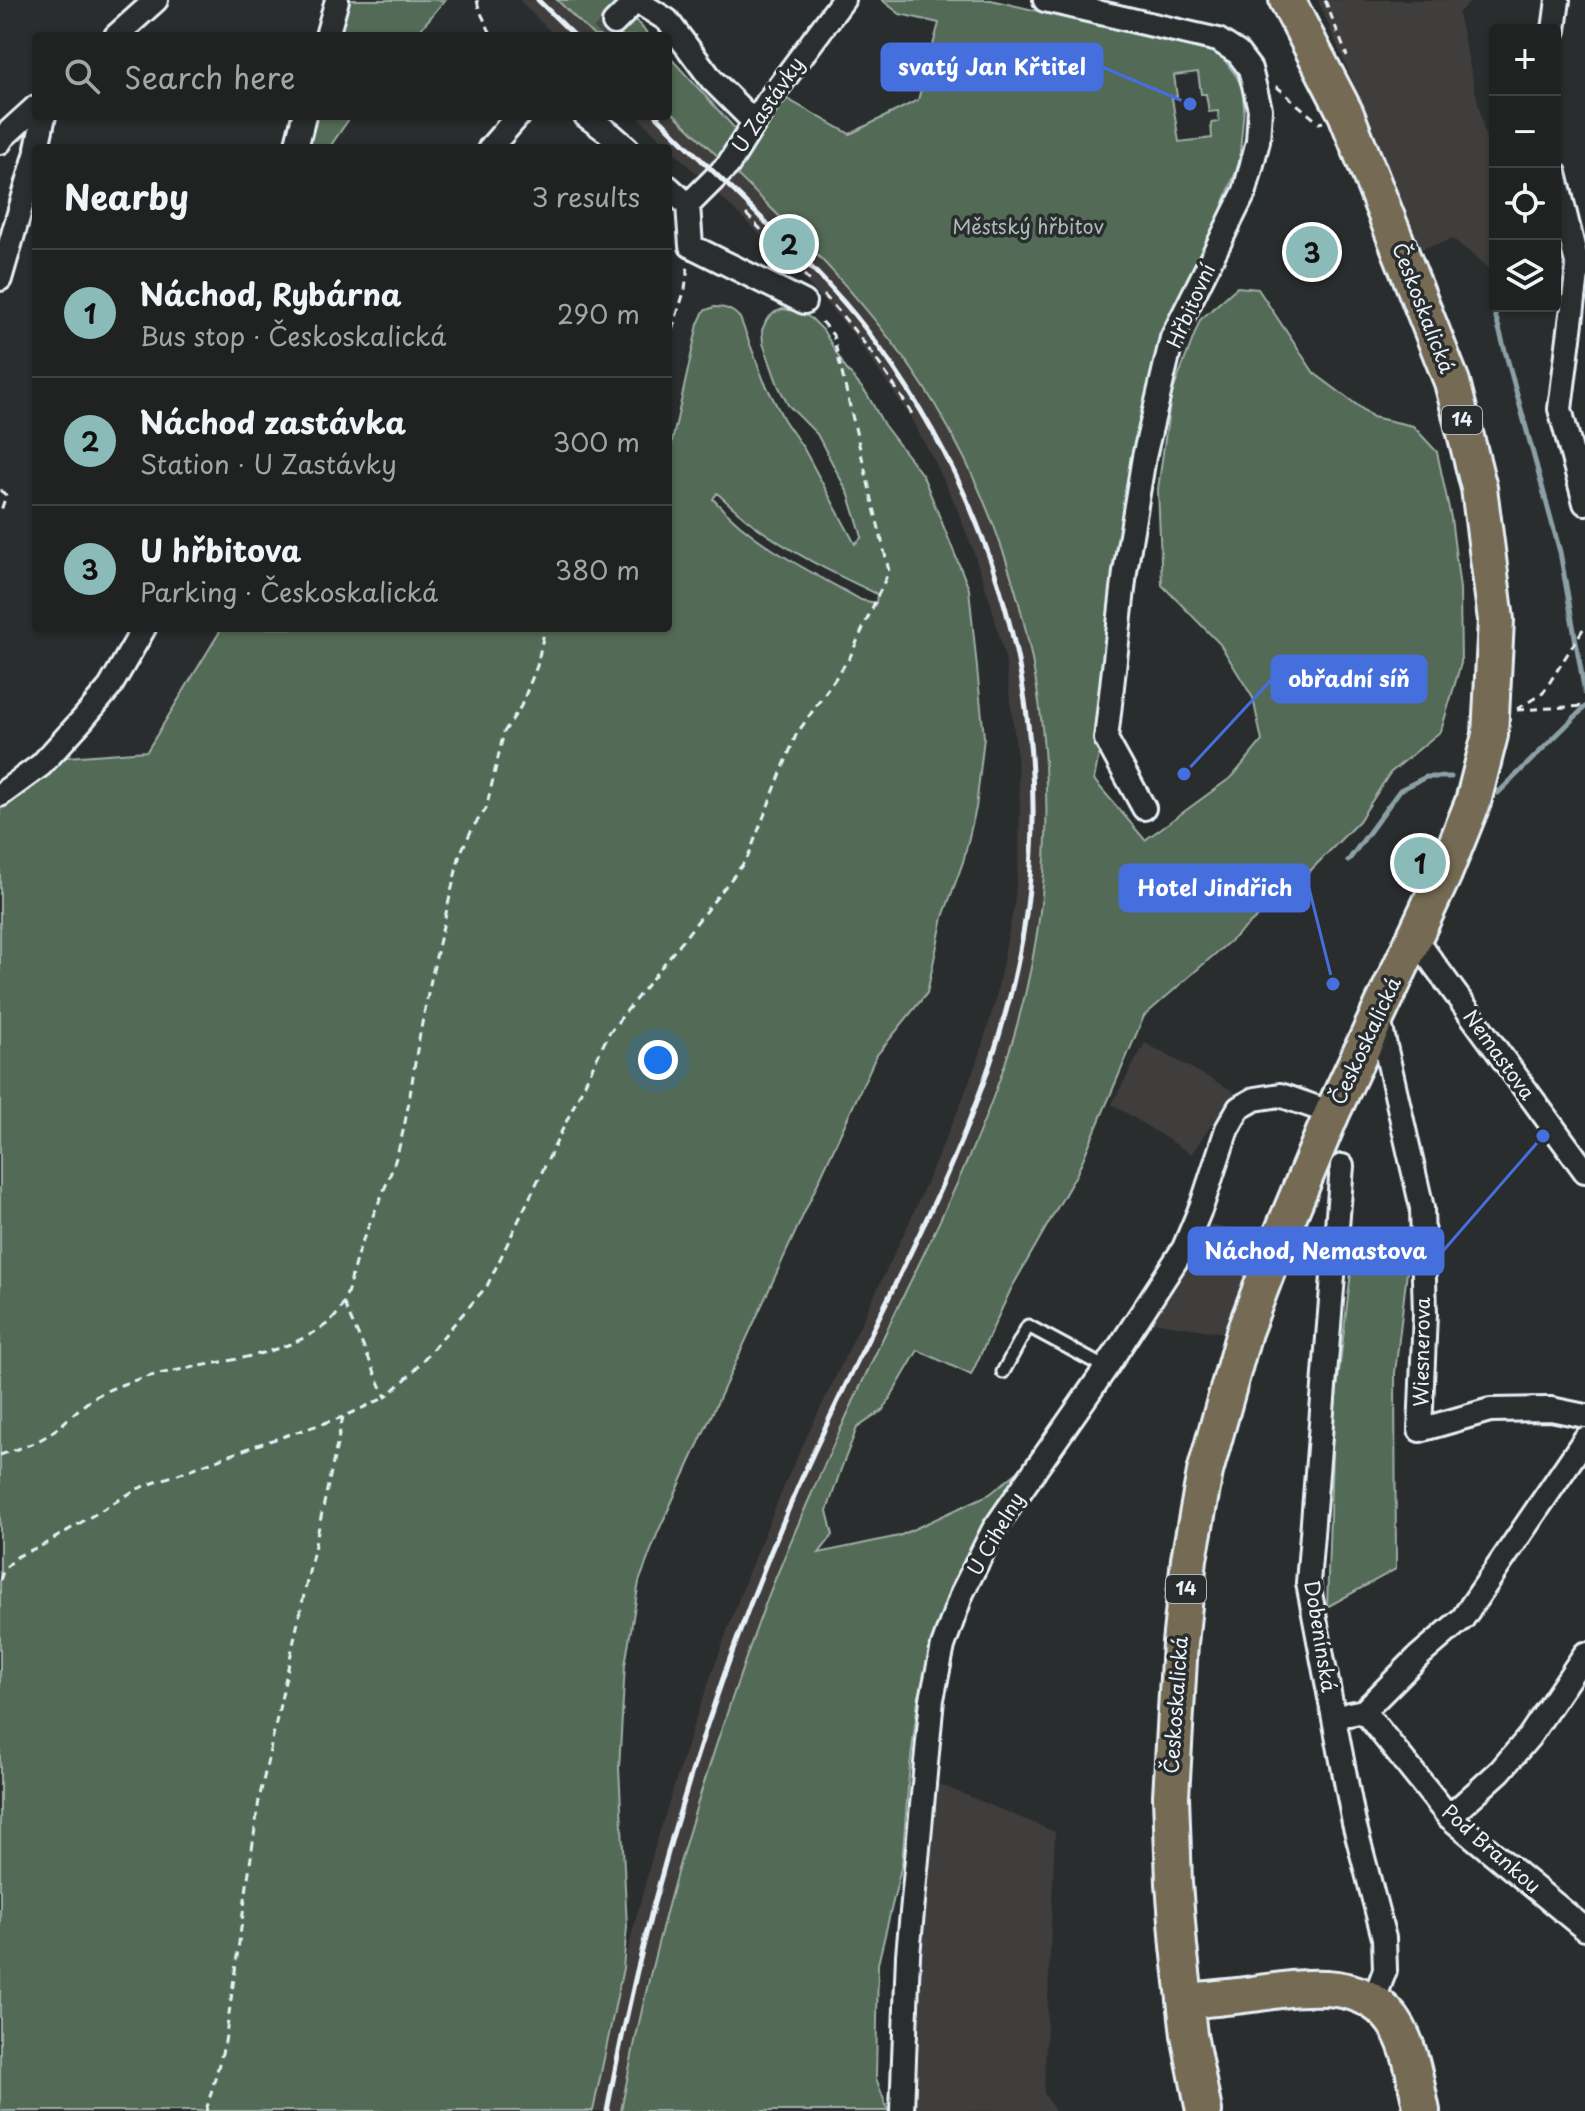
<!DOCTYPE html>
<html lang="en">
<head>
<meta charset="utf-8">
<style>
  :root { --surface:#202222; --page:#2d2f2f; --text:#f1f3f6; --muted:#a2a4a5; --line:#3d3f40; --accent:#8bbbb9 }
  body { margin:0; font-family:"Playpen Sans",sans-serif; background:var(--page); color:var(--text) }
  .controls { position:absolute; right:24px; top:24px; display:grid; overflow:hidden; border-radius:8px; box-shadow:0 2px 6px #0004 }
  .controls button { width:72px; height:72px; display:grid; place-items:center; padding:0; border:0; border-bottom:2px solid var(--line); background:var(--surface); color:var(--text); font:40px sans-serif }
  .you { position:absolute; left:658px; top:1060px; width:28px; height:28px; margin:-20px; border:6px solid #fff; border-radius:50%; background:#1a73e8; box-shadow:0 0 0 12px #1a73e833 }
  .badge { display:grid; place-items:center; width:52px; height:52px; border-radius:50%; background:var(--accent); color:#111; font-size:26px; font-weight:700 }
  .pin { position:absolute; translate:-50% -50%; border:4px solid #fff; box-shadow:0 2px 8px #0006 }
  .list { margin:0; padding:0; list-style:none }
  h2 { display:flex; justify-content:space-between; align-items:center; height:104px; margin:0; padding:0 32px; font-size:34px }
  h2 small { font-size:26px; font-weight:400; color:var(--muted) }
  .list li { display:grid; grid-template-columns:52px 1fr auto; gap:24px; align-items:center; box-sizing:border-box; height:128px; padding:0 32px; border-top:2px solid var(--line) }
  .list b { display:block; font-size:30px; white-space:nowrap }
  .list p { margin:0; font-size:26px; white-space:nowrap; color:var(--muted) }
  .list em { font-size:26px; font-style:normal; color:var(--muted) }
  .icon { flex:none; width:44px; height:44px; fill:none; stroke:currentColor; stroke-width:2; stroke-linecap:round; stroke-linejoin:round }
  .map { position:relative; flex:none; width:1585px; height:2111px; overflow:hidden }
  .search { position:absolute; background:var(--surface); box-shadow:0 2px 6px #0004; left:32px; top:32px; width:640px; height:88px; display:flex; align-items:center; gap:20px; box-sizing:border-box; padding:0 28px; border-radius:8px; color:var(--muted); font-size:30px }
  .panel { position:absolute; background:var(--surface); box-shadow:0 2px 6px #0004; left:32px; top:144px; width:640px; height:488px; border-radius:8px }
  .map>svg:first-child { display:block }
  .built { fill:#403c3c }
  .green { fill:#536a56; stroke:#9eaea7; stroke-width:2; fill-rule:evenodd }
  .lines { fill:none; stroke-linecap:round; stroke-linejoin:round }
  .stream { stroke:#8ba1a6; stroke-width:5 }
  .street-tunnel { stroke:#464a4c; stroke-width:22; stroke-dasharray:22 11; stroke-linecap:butt }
  .lane-casing { stroke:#e8f1f8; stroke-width:17 }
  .street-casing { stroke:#e8f1f8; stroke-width:28 }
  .primary-casing { stroke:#e8f1f8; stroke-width:40 }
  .path { stroke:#e8f1f8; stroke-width:3; stroke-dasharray:8 6; stroke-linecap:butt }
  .lane { stroke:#2a2d2e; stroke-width:11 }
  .street { stroke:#2a2d2e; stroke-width:22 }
  .primary { stroke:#746b52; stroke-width:34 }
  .rail { stroke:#e8f1f8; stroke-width:5 }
  .labels { text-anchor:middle; stroke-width:7; stroke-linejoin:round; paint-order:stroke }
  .shield { fill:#2a2d2e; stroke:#afb6bb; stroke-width:2 }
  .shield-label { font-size:18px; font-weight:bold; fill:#e8f1f8 }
  .street-label { font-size:20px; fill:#e8f1f8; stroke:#2a2d2e }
  .park-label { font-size:20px; fill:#acbbb7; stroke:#2a2d2e }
  .leader { fill:none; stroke:#466fde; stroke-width:3 }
  .callout-dot { fill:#466fde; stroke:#2a2d2e; stroke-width:3 }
  .callout { fill:#466fde; stroke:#466fde; stroke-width:3 }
  .callout-label { font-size:22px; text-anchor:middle; font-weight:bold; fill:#fff }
</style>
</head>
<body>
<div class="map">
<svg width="1585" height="2111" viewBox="0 0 1585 2111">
  <rect width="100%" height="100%" fill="#2a2d2e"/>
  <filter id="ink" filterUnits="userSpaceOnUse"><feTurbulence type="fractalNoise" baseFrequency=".0125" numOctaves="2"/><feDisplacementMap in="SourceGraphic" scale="16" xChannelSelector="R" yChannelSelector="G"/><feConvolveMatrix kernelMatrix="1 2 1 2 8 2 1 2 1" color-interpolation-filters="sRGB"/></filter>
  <g filter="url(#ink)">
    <path class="built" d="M519,0h38l37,36h-39z
      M1318,0h154l-14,13 37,166v94l-42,-34 -38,12 -61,-166z
      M668,108l131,126 75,84 58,83 28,48 21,47 19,48 17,52 15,56 12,102 3,50 -1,56 -5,49 -8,48 -12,52 -15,53 -44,108 -147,313 -40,95 -56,157 -39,123 -31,117 -28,136h-28l30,-143 31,-118 39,-124 57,-158 40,-96 118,-247 53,-122 19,-50 15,-51 19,-97 5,-47 1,-53 -3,-49 -12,-98 -14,-54 -17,-51 -18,-47 -21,-44 -26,-47 -31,-45 -25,-36 -26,-30 -48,-51 -142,-137h31z
      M1145,1043l90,49 -44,62 -79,-50z
      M1208,1225l52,9 -36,99 -72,-11 50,-80z
      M932,1781l123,51 -11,261 11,18h-155l-11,-45 7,-90z"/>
    <path class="green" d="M349,0h96l-30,36h-77z
      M557,0h60l33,36h-56z
      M882,0h109l229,54 17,23 5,11 2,20 -5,55 -35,92 -7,15 -18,25 -23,72 -47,334 -15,79 51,60 88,-64 29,-35 -9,-43 -33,-54 -58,-59 -4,-96 13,-93 29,-76 37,-33 21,2 56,84 59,44 40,9 24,26 14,66 9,71 1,74 -20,68 -51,42 -31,48 -51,52 -164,143 -67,157 -66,116 -40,86 -53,-25 -35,60 -26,18 -16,41 -14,42 6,24 -14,18 80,-17 91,-42 35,-28 -80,148 -27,86 -9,75 -7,89 -24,100 -2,114 12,33h-267c27,-145 67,-288 116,-427 13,-38 26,-77 42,-114 35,-86 74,-169 114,-253 40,-82 82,-165 112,-253 74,-217 48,-464 -71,-661 -70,-114 -171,-202 -266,-295v-53l81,89 38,-45 63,35 68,-34 21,-77 -39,-9zM1198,72l3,22h5l3,18 9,-1 1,11 -8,1 1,15 -33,4 -7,-44 5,-1 -3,-22z
      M314,116h37l-22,32h-22z
      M714,307c11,0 18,2 26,11l24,63 20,39 20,29 51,95 7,-7 -13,-42 -32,-61 -29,-29 -10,-20 -15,-42 -1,-13 5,-11 8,-7 8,-3 17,3 12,7 11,11 23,39 21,25 17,31 39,51 46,113 15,148 -8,71 -13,54 -20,55 -16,76 -51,63 -218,476 -19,50 -14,83 -6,103 8,159 -4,41 -30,143h-593v-1327l67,-27 80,-6 75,-123h446v-168l30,-136 6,-13zM717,493c11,10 22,20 33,29 39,30 83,51 127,72l-1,9 -15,-3c-53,-30 -107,-55 -148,-101z
      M1353,1255h56l-14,118 1,196 -69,38 6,-184z"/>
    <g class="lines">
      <path class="stream" d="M1496,306l-1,8 65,238 25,141
        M1498,793l87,-86
        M1348,861l52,-71 26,-13h25"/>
      <path class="street-tunnel" d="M601,36l13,-13"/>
      <defs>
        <path id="lane" d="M1003,1372l25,-46 78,42"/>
        <path id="street" d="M635,0l32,20 45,60 42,42
          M1045,0l173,40 20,13 12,16 10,40 -2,32 -13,50 -73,147 -28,119 -19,115 -19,167 38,69
          M614,23l22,-22
          M1554,30l4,-30
          M116,36l40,-36
          M327,36l10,-36
          M586,116l26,19 15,13
          M0,142l3,-5 33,-30
          M37,148l7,-32
          M296,148l8,-32
          M490,148l28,-32
          M1555,173l23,94 -18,142 25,94
          M668,187l20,18 3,41 113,56
          M688,205l40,-40 40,-64 75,-101
          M0,279l36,-124
          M0,795l41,-30 42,-46 27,-32 34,-59
          M1414,937l171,234
          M1378,1015l44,193 3,106 -5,116 70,-20 61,-1 34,7
          M1342,1166l-34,417 46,240 30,115 1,32 -12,32
          M1364,1711l55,-55 44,-38 122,-179
          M1349,1714l15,-3 85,106 136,112
          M1449,1817l51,-46 29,-34 56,-83
          M902,2111l6,-156 24,-256 11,-53 19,-53 32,-64 112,-161 78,-120 18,-43 25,-76 12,-21 16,-9 25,-4 52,18"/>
        <path id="primary" d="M1185,2001c22,-2 45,-4 67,-7 51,-7 115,-19 146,34 14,25 18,56 24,83
          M1204,2111l-15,-76 -10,-89 -5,-63 -3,-87 9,-153 9,-84 16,-87 39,-140 37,-97 51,-122 112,-239 29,-72 17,-67 6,-115 -17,-132 -27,-106 -106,-268 -59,-114"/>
      </defs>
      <use href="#lane" class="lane-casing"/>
      <use href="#street" class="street-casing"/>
      <use href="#primary" class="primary-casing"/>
      <path class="path" d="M477,0l2,9 13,27
        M1325,0l22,56
        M1276,86l43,37 4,-1
        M746,214l67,70
        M824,295c34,37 62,76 88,119
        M668,343l17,-54 3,-23
        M0,490l6,5 -6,19
        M1517,709l26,-16 42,-67
        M1517,710l68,-4
        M344,1304l42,93 24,-22 77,-89 122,-253 138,-174 49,-124 54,-78 39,-86 -56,-236 -15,-17
        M0,1455c14,-5 32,-10 45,-18 21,-13 35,-33 57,-44 70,-34 161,-23 225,-69 22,-16 23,-48 31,-71 12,-34 30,-67 40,-102 10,-35 14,-71 20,-107 12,-64 27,-127 42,-190l13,-27 13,-18 18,-77 17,-26 16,-40 8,-38
        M0,1580l4,-11 14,-13 27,-12 92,-55 120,-44 86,-28
        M206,2111l19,-69 34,-242 84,-383 43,-20"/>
      <use href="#lane" class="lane"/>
      <use href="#street" class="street"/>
      <use href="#primary" class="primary"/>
      <path class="rail" d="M538,0l37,36
        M607,2111c41,-216 106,-430 194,-631 62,-140 143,-277 191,-422 85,-254 35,-518 -127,-730 -38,-49 -85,-91 -129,-135 -27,-25 -53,-51 -79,-77"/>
    </g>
  </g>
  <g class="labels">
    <g class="shield">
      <rect x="1442" y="406" width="40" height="28" rx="6"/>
      <rect x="1166" y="1575" width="40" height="28" rx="6"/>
    </g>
    <g class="shield-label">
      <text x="1462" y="426">14</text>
      <text x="1186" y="1595">14</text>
    </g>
    <g class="street-label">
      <text transform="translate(768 105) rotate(-56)" y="7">U Zastávky</text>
      <text transform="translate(1191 306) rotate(-66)" y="7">Hřbitovní</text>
      <text transform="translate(1423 308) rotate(69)" y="7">Českoskalická</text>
      <text transform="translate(1366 1041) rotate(-65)" y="7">Českoskalická</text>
      <text transform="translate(1499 1055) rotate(54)" y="7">Nemastova</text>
      <text transform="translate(1422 1352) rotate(-89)" y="7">Wiesnerova</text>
      <text transform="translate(996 1534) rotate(-60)" y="7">U Cihelny</text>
      <text transform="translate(1320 1636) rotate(81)" y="7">Dobenínská</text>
      <text transform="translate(1176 1705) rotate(-86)" y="7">Českoskalická</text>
      <text transform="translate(1491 1849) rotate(41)" y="7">Pod Brankou</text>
    </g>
    <g class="park-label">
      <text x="1028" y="234">Městský hřbitov</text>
    </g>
  </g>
  <path class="leader" d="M1190 104L1102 67M1184 774L1272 679M1333 984L1309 888M1543 1136L1443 1251"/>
  <g class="callout-dot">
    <circle cx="1190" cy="104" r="8"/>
    <circle cx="1184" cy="774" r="8"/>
    <circle cx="1333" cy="984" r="8"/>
    <circle cx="1543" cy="1136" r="8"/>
  </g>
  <g class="callout">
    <rect x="882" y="44" width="220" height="46" rx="8"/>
    <rect x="1272" y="656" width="154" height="46" rx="8"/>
    <rect x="1120" y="865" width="189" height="46" rx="8"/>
    <rect x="1189" y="1228" width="254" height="46" rx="8"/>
  </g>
  <g class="callout-label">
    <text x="992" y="75">svatý Jan Křtitel</text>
    <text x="1349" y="687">obřadní síň</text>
    <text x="1215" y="896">Hotel Jindřich</text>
    <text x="1316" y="1259">Náchod, Nemastova</text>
  </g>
</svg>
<div class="controls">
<button>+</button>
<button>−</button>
<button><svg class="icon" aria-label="locate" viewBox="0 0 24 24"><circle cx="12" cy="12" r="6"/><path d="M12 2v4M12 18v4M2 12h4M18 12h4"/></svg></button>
<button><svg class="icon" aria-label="layers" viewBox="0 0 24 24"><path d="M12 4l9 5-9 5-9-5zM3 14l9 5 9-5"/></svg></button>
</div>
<div class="you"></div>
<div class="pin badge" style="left:1420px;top:863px">1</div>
<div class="pin badge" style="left:789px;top:244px">2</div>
<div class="pin badge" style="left:1312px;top:252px">3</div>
<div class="search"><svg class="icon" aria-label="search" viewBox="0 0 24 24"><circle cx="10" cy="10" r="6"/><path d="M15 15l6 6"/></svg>Search here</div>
<section class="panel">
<h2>Nearby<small>3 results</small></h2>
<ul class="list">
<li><span class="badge">1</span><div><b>Náchod, Rybárna</b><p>Bus stop · Českoskalická</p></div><em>290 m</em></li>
<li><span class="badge">2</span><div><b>Náchod zastávka</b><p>Station · U Zastávky</p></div><em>300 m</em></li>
<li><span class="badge">3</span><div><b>U hřbitova</b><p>Parking · Českoskalická</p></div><em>380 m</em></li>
</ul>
</section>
</div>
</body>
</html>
